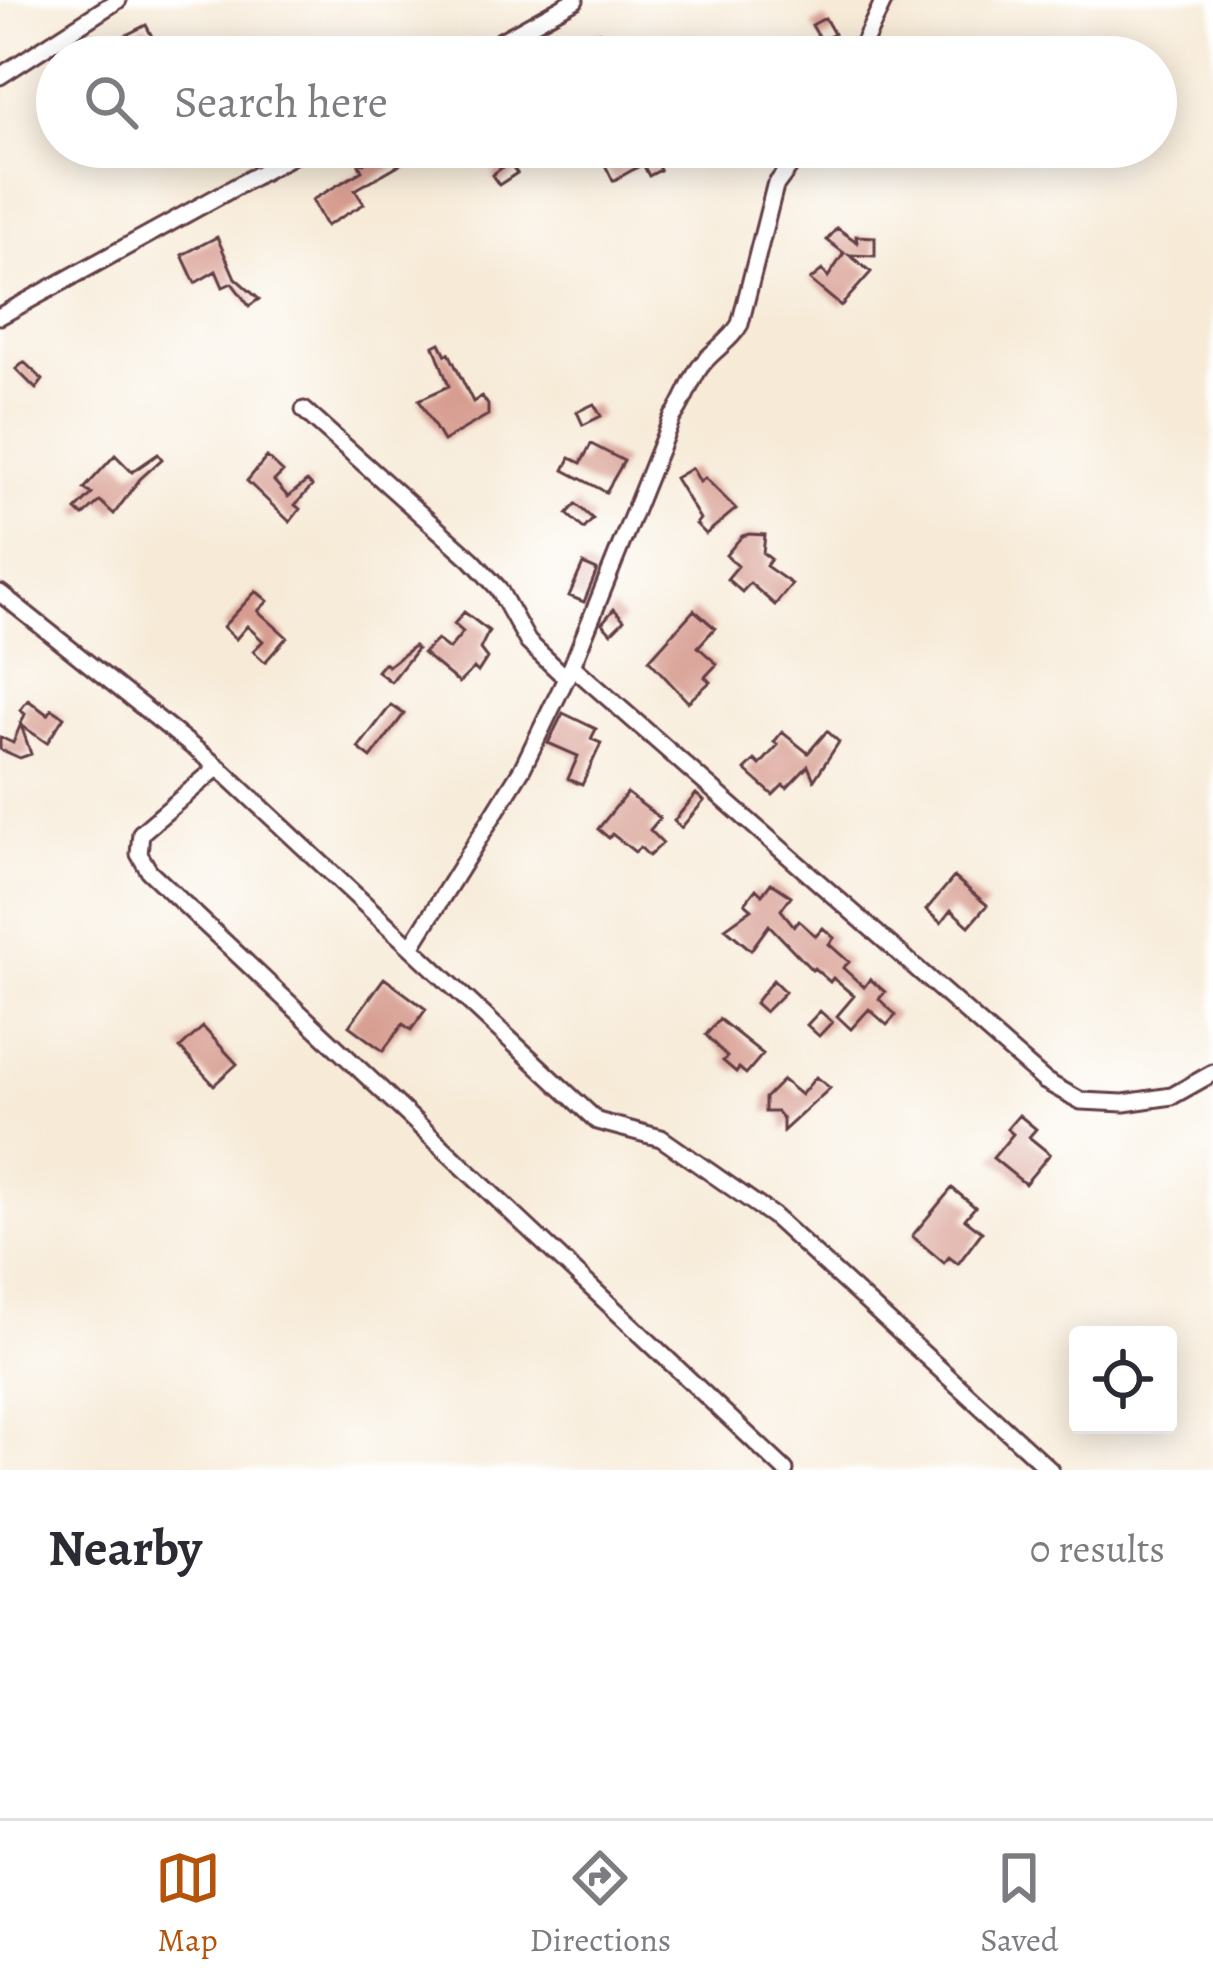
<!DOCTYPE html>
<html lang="en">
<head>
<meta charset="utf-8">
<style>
  :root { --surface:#fff; --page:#f7f7f7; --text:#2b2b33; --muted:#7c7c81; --line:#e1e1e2; --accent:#b45309 }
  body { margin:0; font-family:Alegreya,serif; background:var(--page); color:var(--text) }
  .controls { position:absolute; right:36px; bottom:36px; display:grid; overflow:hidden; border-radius:12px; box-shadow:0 6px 30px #0003 }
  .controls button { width:108px; height:108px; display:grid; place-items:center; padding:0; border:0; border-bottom:3px solid var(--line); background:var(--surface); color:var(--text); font:60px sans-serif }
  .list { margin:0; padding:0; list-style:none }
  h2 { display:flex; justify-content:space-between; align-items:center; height:156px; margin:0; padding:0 48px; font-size:51px }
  h2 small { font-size:39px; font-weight:400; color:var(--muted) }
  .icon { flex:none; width:66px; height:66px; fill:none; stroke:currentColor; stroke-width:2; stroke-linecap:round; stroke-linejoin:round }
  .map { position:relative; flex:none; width:1213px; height:1470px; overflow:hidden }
  .search { position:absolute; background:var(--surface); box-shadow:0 6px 30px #0003; left:36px; right:36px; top:36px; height:132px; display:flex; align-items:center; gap:30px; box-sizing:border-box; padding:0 42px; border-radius:66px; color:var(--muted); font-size:45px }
  .sheet { height:348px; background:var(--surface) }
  nav { display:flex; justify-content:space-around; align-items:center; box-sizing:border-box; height:168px; border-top:3px solid var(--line); background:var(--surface); font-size:33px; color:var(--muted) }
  nav a { display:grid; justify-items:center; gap:6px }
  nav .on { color:var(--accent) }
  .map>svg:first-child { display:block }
  .building { fill:#d79c90 }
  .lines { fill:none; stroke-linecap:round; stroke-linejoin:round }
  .street-casing { stroke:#643e45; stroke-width:21 }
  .street { stroke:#fff; stroke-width:15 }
</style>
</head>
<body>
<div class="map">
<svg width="1213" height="1470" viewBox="0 0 1213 1470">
  <rect width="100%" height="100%" fill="#fff"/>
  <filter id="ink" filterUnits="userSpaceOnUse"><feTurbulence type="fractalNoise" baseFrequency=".00833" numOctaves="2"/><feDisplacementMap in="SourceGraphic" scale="24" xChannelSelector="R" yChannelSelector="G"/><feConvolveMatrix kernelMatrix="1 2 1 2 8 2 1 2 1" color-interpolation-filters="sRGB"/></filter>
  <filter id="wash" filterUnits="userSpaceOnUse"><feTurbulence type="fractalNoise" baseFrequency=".004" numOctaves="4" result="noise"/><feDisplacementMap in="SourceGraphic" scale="48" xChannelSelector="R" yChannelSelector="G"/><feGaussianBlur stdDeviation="2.7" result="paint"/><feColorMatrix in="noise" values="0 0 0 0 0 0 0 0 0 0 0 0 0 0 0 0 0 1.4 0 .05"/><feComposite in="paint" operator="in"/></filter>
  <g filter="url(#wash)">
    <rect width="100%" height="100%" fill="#f7ebd8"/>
    <g id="blocks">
      <path class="building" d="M825,18l9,16 -13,7 -9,-16z
        M146,25l12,23 -17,9h-35l-5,-9z
        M599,32l11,18 -12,7h-39z
        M758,41l10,16h-38z
        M398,147h32l-75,43 9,14 -38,22 -14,-26 50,-29 -3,-6z
        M624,147h60l-28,14 4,9 -11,6 -6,-12 -30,17 -8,-16 23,-12z
        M509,162l8,11 -18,12 -7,-10z
        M837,228l20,14 -1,-6 19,1v19l-26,-1 22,17 -30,34 -31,-26 12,-10 6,7 16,-24 -17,-13z
        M217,237l18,41 24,21 -10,7 -17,-23 -9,4 -7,-16 -21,12 -13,-28z
        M440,343l6,12 3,-2 24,49 9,-6 6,9v10l-45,26 -24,-41 30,-14 -15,-40z
        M24,362l19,18 -7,9 -20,-20z
        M594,404l7,12 -18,9 -6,-13z
        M591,444l33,17 -18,31 -42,-22 6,-12 11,5z
        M158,454l4,5 -22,20 -26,35 -14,-13 -17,15 -7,-6 16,-16 -8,-5 31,-34 17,17z
        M267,457l16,15 -9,9 14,16 19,-16 5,5 -17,19 5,4 -10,13 -43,-41z
        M692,468l8,14 5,-4 31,31 -30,25 -10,-10 4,-5 -25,-41z
        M576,504l17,15 -9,10 -17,-15z
        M749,534l16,1 -2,18 8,6 -5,7 26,18 -17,21 -25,-22 -8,9 -15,-13 11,-13 -12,-11 16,-19z
        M583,564l14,6 -13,32 -15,-6z
        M256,591l12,10 -10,10 29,26 -22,25 -12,-11 10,-10 -16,-15 -11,13 -13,-12z
        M614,609l10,11 -13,13 -9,-10z
        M694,610l21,18 -17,19 19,17 -12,13 5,5 -22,20 -39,-42z
        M464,612l25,19 -9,18 7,9 -9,14 -4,-4 -15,15 -36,-30 14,-13 12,9 14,-17 -9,-8z
        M414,646l3,3 -26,33 -14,-11 7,-8 4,3z
        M28,700l20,15 4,-6 12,8 -17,26 -26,-18 10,29 -11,4 -20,-9v-12l13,6 12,-29 -5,-4z
        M391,705l13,9 -33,44 -13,-10z
        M563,713l33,16 -5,10 10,4 -19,42 -14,-6 10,-23 -30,-13z
        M827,731l12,11 -25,38 -6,-14 -21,22 -4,-3 -10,10 -28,-25 10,-10 5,5 18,-20 -4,-3 8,-10 26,21z
        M627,793l33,25 -10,12 13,13 -14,13 -9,-9 -5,5 -23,-18 -3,4 -11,-9z
        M696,794l8,7 -23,27 -7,-7z
        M954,877l33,28 -18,21 -18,-16 -10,13 -15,-13z
        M771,883l20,13 -10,14 13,16 5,-5 17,15 7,-8 11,10 -5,6 20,18 -6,6 21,19 6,-8 15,13 -6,7 17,16 -9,10 -18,-16 -18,20 -14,-13 17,-20 -21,-18 -3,4 -16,-14 -2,2 -43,-45 -18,25 -26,-22 27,-19 -7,-6 11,-14 6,6z
        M384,978l42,31 -15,21 -8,-6 -20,27 -34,-25z
        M773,980l12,12 -20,20 -10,-9z
        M820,1011l12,11 -13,14 -12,-11z
        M719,1019l44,35 -17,20 -7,-6 -3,4 -13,-11 4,-4 -21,-22z
        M203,1027l34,37 -23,21 -34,-37z
        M816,1077l14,11 -47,43v-12l-6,-7h-12v-14l18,-18 18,15z
        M1019,1115l17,14 -7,8 21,17 -25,30 -32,-26 20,-24 -6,-5z
        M952,1188l23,19 -10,12 17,13 -24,32 -9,-7 -5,6 -32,-27z"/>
    </g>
  </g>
  <g filter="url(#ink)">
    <use href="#blocks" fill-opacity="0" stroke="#643e45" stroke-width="3"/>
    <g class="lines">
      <defs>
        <path id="street" d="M472,57l103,-57
          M857,57l27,-57
          M0,76l118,-76
          M0,316l308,-169
          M304,410l168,150 26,28 30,54 37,35
          M0,593l218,174 379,354 64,17 112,78 277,254
          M572,666l473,415 36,20 43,2 48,-7 41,-23
          M218,767l-77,66 -2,21 10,17 636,599
          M411,947l111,-178 50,-103 100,-248c13,-17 17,-35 28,-51 12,-17 30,-25 40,-43l35,-138 29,-39"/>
      </defs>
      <use href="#street" class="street-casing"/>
      <use href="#street" class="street"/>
    </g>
  </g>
</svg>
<div class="controls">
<button><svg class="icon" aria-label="locate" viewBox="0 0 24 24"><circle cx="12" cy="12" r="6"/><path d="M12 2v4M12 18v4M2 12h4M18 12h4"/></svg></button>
</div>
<div class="search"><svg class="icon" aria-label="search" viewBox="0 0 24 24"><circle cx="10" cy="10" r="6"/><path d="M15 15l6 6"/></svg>Search here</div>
</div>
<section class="sheet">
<h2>Nearby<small>0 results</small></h2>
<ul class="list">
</ul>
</section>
<nav>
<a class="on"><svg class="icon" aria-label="map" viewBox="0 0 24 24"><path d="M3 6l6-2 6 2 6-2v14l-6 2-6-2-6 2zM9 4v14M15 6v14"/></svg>Map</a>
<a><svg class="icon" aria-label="directions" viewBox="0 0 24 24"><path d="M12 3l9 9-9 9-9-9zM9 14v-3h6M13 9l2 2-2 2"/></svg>Directions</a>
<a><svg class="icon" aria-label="saved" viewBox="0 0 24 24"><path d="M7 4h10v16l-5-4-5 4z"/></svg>Saved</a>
</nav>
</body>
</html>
